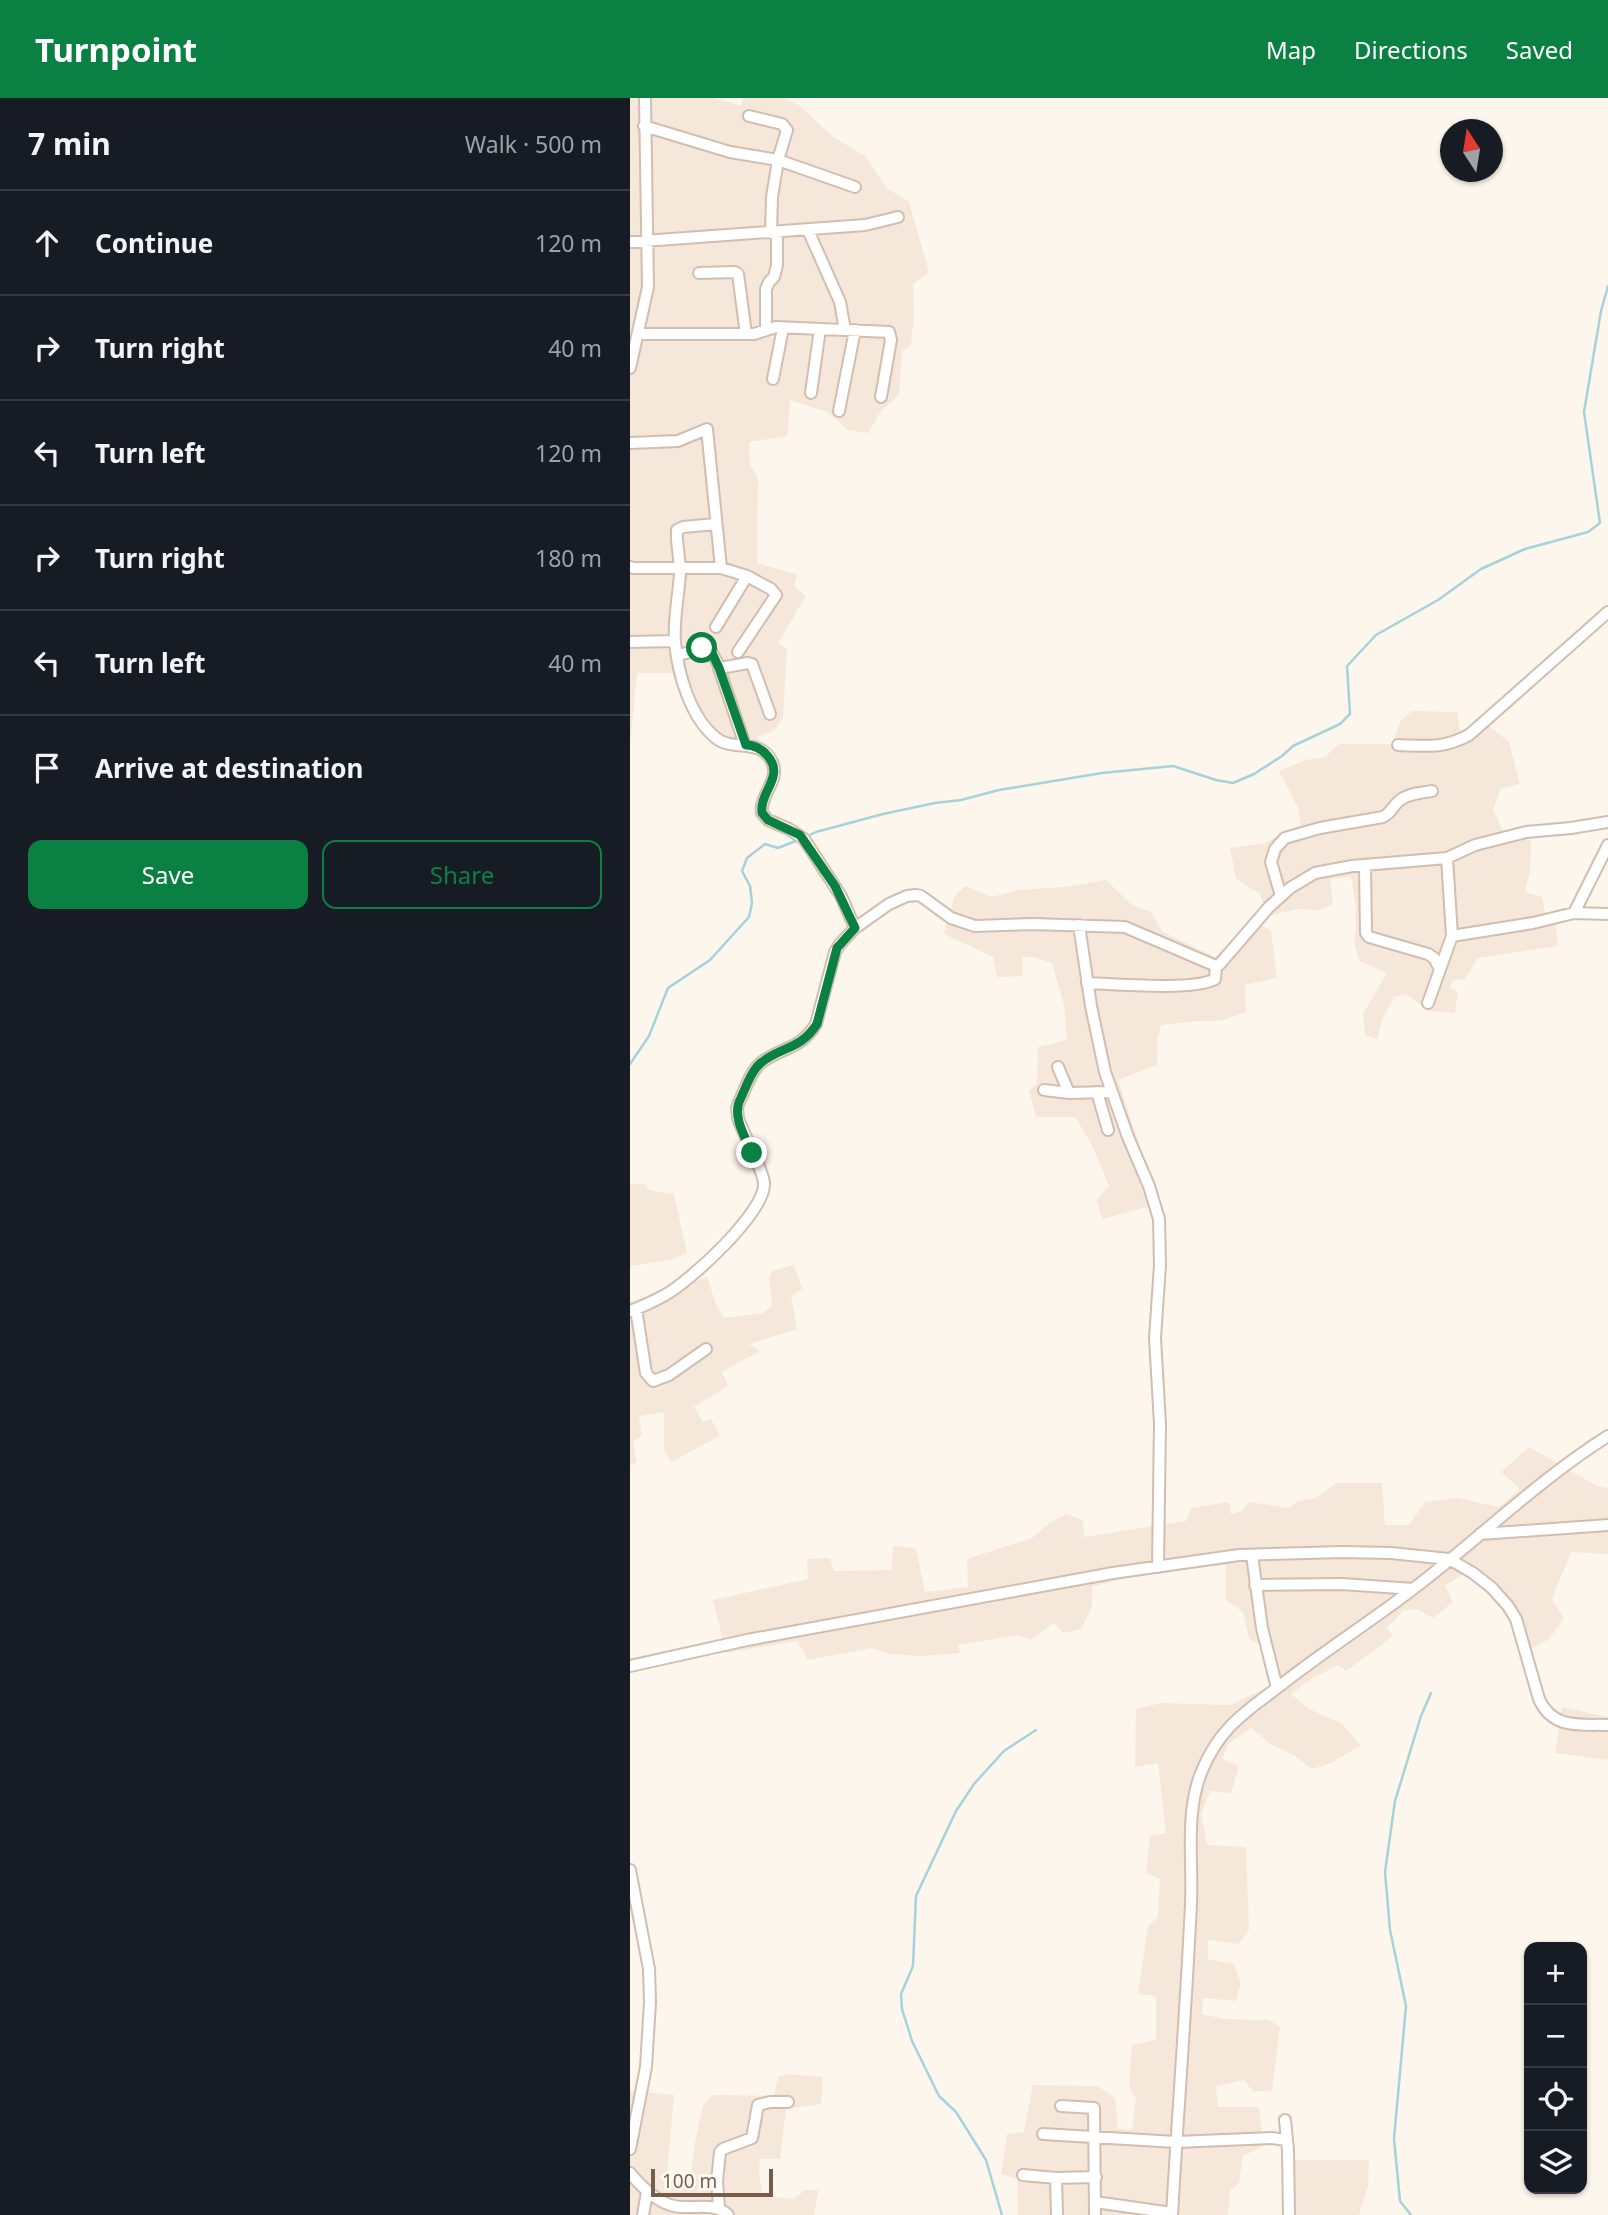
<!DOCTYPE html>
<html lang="en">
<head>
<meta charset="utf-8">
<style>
  :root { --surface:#171b24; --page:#242831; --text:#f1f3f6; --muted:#9ea1a6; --line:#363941; --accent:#0b8043 }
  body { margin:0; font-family:"Noto Sans",sans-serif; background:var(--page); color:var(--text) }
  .controls { position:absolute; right:21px; bottom:21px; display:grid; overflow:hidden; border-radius:14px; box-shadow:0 2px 5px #0004 }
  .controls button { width:63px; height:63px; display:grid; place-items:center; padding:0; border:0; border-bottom:2px solid var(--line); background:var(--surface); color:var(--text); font:35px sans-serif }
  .compass { position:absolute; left:810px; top:21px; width:63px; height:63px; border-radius:50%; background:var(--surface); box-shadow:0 2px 5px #0004; rotate:348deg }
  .scale { position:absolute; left:21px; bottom:18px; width:122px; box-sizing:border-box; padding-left:7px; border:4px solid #7a5c4d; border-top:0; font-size:19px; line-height:24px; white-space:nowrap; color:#7a5c4d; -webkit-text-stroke:5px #fffaf3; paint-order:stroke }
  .stop { position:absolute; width:21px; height:21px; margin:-16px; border:5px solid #0b8043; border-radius:50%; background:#fff }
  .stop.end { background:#0b8043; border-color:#fff; box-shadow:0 2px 7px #0008 }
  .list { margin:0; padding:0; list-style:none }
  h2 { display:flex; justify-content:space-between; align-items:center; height:91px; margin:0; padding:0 28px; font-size:30px }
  h2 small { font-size:23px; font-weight:400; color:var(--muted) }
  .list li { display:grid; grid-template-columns:46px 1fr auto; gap:21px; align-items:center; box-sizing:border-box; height:105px; padding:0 28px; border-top:2px solid var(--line) }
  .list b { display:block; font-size:26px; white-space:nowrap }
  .list em { font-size:23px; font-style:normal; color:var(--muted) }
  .actions { display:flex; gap:14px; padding:21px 28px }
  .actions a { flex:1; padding:16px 0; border:2px solid var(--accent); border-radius:14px; text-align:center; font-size:24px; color:var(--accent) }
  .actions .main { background:var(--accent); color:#fff }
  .icon { flex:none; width:38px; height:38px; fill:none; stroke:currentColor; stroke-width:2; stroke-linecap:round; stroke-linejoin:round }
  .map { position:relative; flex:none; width:978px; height:2117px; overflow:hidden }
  header { display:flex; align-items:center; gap:42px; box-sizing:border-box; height:98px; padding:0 35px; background:var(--accent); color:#fff }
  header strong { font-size:33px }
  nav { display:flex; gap:38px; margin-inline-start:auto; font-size:24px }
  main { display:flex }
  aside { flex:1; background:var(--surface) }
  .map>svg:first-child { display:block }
  .residential { fill:#f5e8da }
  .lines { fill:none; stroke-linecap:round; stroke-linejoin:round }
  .stream { stroke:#a5d3da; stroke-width:2.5 }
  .minor-casing { stroke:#d1beb0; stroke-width:14 }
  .minor { stroke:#fff; stroke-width:10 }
  .route { stroke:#0b8043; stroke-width:9 }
</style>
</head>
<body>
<header>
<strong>Turnpoint</strong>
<nav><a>Map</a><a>Directions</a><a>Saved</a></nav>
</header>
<main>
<aside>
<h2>7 min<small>Walk · 500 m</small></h2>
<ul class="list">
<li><svg class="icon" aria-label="ahead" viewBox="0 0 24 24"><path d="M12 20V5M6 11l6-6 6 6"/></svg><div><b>Continue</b></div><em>120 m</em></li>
<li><svg class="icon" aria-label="right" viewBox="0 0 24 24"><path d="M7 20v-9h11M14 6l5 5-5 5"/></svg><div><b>Turn right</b></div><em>40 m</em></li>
<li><svg class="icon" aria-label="left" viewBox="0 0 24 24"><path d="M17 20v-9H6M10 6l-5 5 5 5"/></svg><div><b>Turn left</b></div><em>120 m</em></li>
<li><svg class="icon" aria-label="right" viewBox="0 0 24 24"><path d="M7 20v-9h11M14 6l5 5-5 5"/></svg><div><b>Turn right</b></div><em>180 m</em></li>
<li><svg class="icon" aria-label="left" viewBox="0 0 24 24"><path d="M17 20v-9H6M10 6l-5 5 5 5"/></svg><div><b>Turn left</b></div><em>40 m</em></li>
<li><svg class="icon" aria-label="arrive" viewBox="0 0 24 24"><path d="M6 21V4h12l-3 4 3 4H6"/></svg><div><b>Arrive at destination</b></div></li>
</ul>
<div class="actions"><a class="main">Save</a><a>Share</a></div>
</aside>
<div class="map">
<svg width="978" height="2117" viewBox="0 0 978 2117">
  <rect width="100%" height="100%" fill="#fdf6ec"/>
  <path class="residential" d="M0,0h84l27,8 2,-8h39l17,7 33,31 33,20 22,32 22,14 20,70 -16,12 1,30 -3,31 -9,7 -3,43 -18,16 -13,22 -20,-3 -21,-18 -37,-12 -3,36 -38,6 1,23 8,13 -1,85 40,11 -3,12 12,10 -28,47 9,6 -4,69 -9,13 -17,5 2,5 -20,9 -28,-10 -12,-12 -23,-55h-39l-7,71z
    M782,613l45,1 3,20 20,-13 29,23 11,42 -20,5 -7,21 10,21 19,-2 9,14 -1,28 -5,21 17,5 4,21 9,-2 3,30 -80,12 -13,21 -13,1 -2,9 8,3 -3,21 -27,-2 -22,-17 -12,3 -12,23 -4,19 -13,-4 -2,-21 24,-41 -28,-12 -4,-15 1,-39 -5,-30 -21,2 3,25 -14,6 -21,-1 -31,7 -7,-22 -24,-15 -6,-31 35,-5 36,-19 -3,-16 -19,-37 27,-11 19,-3 14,-13h53l9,-24z
    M476,782l25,24 20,8 12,20 52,25 36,-36 20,9 6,48 -32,7 1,27 -26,9h-24l-35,4 -4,14v26l-39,15 37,113 -8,14 -45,12 -5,-19 12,-14 -17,-41 -17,-28h-39l-7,-26 8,-8 1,-36 29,-7 -3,-35 -12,-42 -18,-6h-12l1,19 -26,1 -4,-20 -49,-23 10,-37 11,-11 26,11 27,-7 46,-3z
    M0,1086h14l5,6 25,4 13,59 -17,7 -40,6z
    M164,1167l8,24 -11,7 6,33 -48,15 11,7 -38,21 6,14 -34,21 9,15 8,-3 9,17 -49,26 -7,-13v-37l-25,4 3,20 -9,5 4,21 -7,3v-163l77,-25 9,27 8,14 39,-5 9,-8 -3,-26 3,-8z
    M899,1349l68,39 11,2v66l-37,-2 -19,47 12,19 -15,21 -16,9 -9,-6 -9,-30 -35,-29 -18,-8 -17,11 8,16 -20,16 -17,-9 -12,1 -17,18 6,8 -47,35 -8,-6 -30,16 -17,13 18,15 32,14 20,22 -30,18 -19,6 -17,-13 -23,-11 -21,-17 -23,16 -6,15 17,7 -8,27 -21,-2 -9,23 6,31 39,2 3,83 -11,14 -30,-4v19l26,5 7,19 -5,18 -33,-3 -1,16 22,5 45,1 11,7 -8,63 -19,2 -9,-12 -28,6 2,21h41l4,39 -20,10 -4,27 -9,8 -2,24h-210l-1,-36 -16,-5 6,-40 17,-2 9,-47 65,1 17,12 3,31 14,1 4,-31 -7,-14 3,-40 24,-5v-44l-18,-2 10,-68 10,-9 2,-38 -14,-6 4,-37 16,-3 -8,-70 -23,4 1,-58 25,-6 69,2 40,-19 -10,-42 -11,-5 -6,-27 -17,-12v-35l-82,8 -52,14v20l-11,22 -18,4 -9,-10 -24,17 -11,-5 -61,10 2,8 -40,3 -31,-2 -17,-6 -64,12 -11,-19 -71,12 -13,-53 95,-21 -1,-20 23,-1 4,13 58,-1 1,-24 23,2 9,44 43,-5 -1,-28 65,-21 15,-13 19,-11 17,6 1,17 102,-16 6,-13 37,-6 2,12 11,-3 7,-9 40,6 9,-7 17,-3 21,-15h46l3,42h24l16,-23 32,-4 42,9 21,-18 -19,-17z
    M932,1609l46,10v43l-53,-7z
    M158,1976l35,3 -2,27 -35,5 -6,50h-20l-1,11 3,26 31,3 12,-9h13l-4,25h-184v-124l44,4 -7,81 24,1 3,-30 9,-41 9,-11 62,1 4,-19z
    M663,2062h76l-1,26 -9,29h-71z"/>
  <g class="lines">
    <path class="stream" d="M178,738l8,-4 67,-18 52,-11 26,-3 38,-10 103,-17 71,-7 43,14 17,3 21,-9 28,-18 11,-10 47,-22 10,-10 -3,-48 29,-31 62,-35 43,-31 44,-20 63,-17 12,-9 -16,-111 17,-101 7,-25
      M0,966l19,-28 19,-48 42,-28 39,-43 3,-14 -2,-17 -8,-15 5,-13 18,-14 13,4 20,-8
      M372,2117l-16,-55 -30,-48 -17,-16 -27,-55 -10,-32 -1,-15 12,-28 3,-70 40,-85 18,-27 30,-33 32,-21
      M781,2117l-11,-14 -6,-62 12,-133 -16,-76 -5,-58 10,-71 26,-85 10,-23"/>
    <defs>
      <path id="minor" d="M119,18l33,8 5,6 -9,30 -6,37 -1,36
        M14,28l86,26 48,8 77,27
        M178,132l32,72 5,28
        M0,144l235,-17 33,-8
        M69,175l36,-1 3,2 8,60
        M136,232v-41l3,-7 5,-5 3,-12v-33
        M8,236h116l22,-7 113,5 2,8 -10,57
        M0,270l18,-81 -3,-189
        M143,281l10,-51
        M181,295l9,-64
        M209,313l16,-81
        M0,345l48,-2 29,-12 14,139
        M86,426l-33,3 -6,3c-1,14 3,28 3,42 -1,22 -7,49 -5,70 3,32 15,75 41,96 17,14 45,-1 56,24 9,18 -13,33 -10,51l6,7 21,9 15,10 37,57 14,32
        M0,469l4,1h87l26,8 24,13 5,6 -38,57
        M86,529l31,-51
        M0,544l45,-1
        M48,557l29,-7 4,3 9,17 28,-5 4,1 18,50
        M89,570l26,77
        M768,647c28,1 45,4 71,-10l139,-123
        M735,767l1,68 3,4 59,17 6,4 6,11
        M651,798l-10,-34 4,-13 10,-11 35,-10 63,-11c9,-5 9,-10 16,-16 9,-8 23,-8 33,-10
        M944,815l34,-68
        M449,827l12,81 14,66 23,65 21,49 10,33 1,46 -5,73 5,86 -2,143
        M822,838l81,-13 41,-10 34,1
        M457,885c26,1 108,8 128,-4l1,-13
        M798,905l24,-67 -5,-78
        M428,969l11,26
        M414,992l25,3 43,-1
        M467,994l11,38
        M6,1211l10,64 7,8 16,-6 37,-26
        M0,1213c12,-4 24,-10 35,-16 24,-13 101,-83 99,-112 -1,-14 -21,-49 -26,-65l-1,-10 2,-6c6,-12 12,-32 23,-40 22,-16 38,-12 54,-38l19,-72 5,-8 15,-16 34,-24 18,-8 9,-1 5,1 30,22 24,8 58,-2 92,3 91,39 3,-1 50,-58 21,-19 25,-15 37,-7 95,-8 28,-13 51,-13 45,-4 37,-6
        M850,1436l128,-9
        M622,1457l10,73 15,60
        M625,1487l87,-1 71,5
        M0,1568l117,-26 366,-67 126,-18 103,-3 49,1 58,6 24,14 19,15 16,18 8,13 23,80c14,31 41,25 69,26
        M0,1772l19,99 1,33 -4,65 -16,82
        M431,2008l33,2 1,107
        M655,2022l3,30 1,65
        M413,2036l133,8 96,-4 14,2
        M0,2075c11,13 26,29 44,33 19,4 40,-5 54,9
        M393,2077l33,3 40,-1
        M426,2080l1,37
        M465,2104l77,11
        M89,2109l-2,-26 3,-29 3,-3 29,-11 6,-33 12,-3h18
        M13,2117l4,-23
        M542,2117c6,-104 14,-207 19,-311 2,-42 -6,-91 10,-131 18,-45 43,-60 80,-88 43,-34 89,-63 132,-96 66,-50 125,-109 195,-153"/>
    </defs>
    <use href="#minor" class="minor-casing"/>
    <use href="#minor" class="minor"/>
  </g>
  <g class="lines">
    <path class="route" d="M72,550l9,3 8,17 27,77c8,0 14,3 20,9 21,22 -7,37 -4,59l6,7 32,15 35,51 20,42 -18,20 -20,76c-17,26 -34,22 -55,38 -11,8 -17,28 -23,40 -6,17 7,36 13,51"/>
  </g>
</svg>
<div class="controls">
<button>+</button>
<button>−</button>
<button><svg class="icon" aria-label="locate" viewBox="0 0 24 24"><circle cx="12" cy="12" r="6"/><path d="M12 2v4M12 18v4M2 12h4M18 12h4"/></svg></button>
<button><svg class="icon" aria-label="layers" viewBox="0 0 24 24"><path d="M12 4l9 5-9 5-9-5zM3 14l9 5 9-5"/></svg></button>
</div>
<svg class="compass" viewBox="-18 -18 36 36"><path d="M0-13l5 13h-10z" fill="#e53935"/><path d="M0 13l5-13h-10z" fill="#9ea1a6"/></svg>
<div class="scale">100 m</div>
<div class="stop" style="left:72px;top:550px"></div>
<div class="stop end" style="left:122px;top:1055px"></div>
</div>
</main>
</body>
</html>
